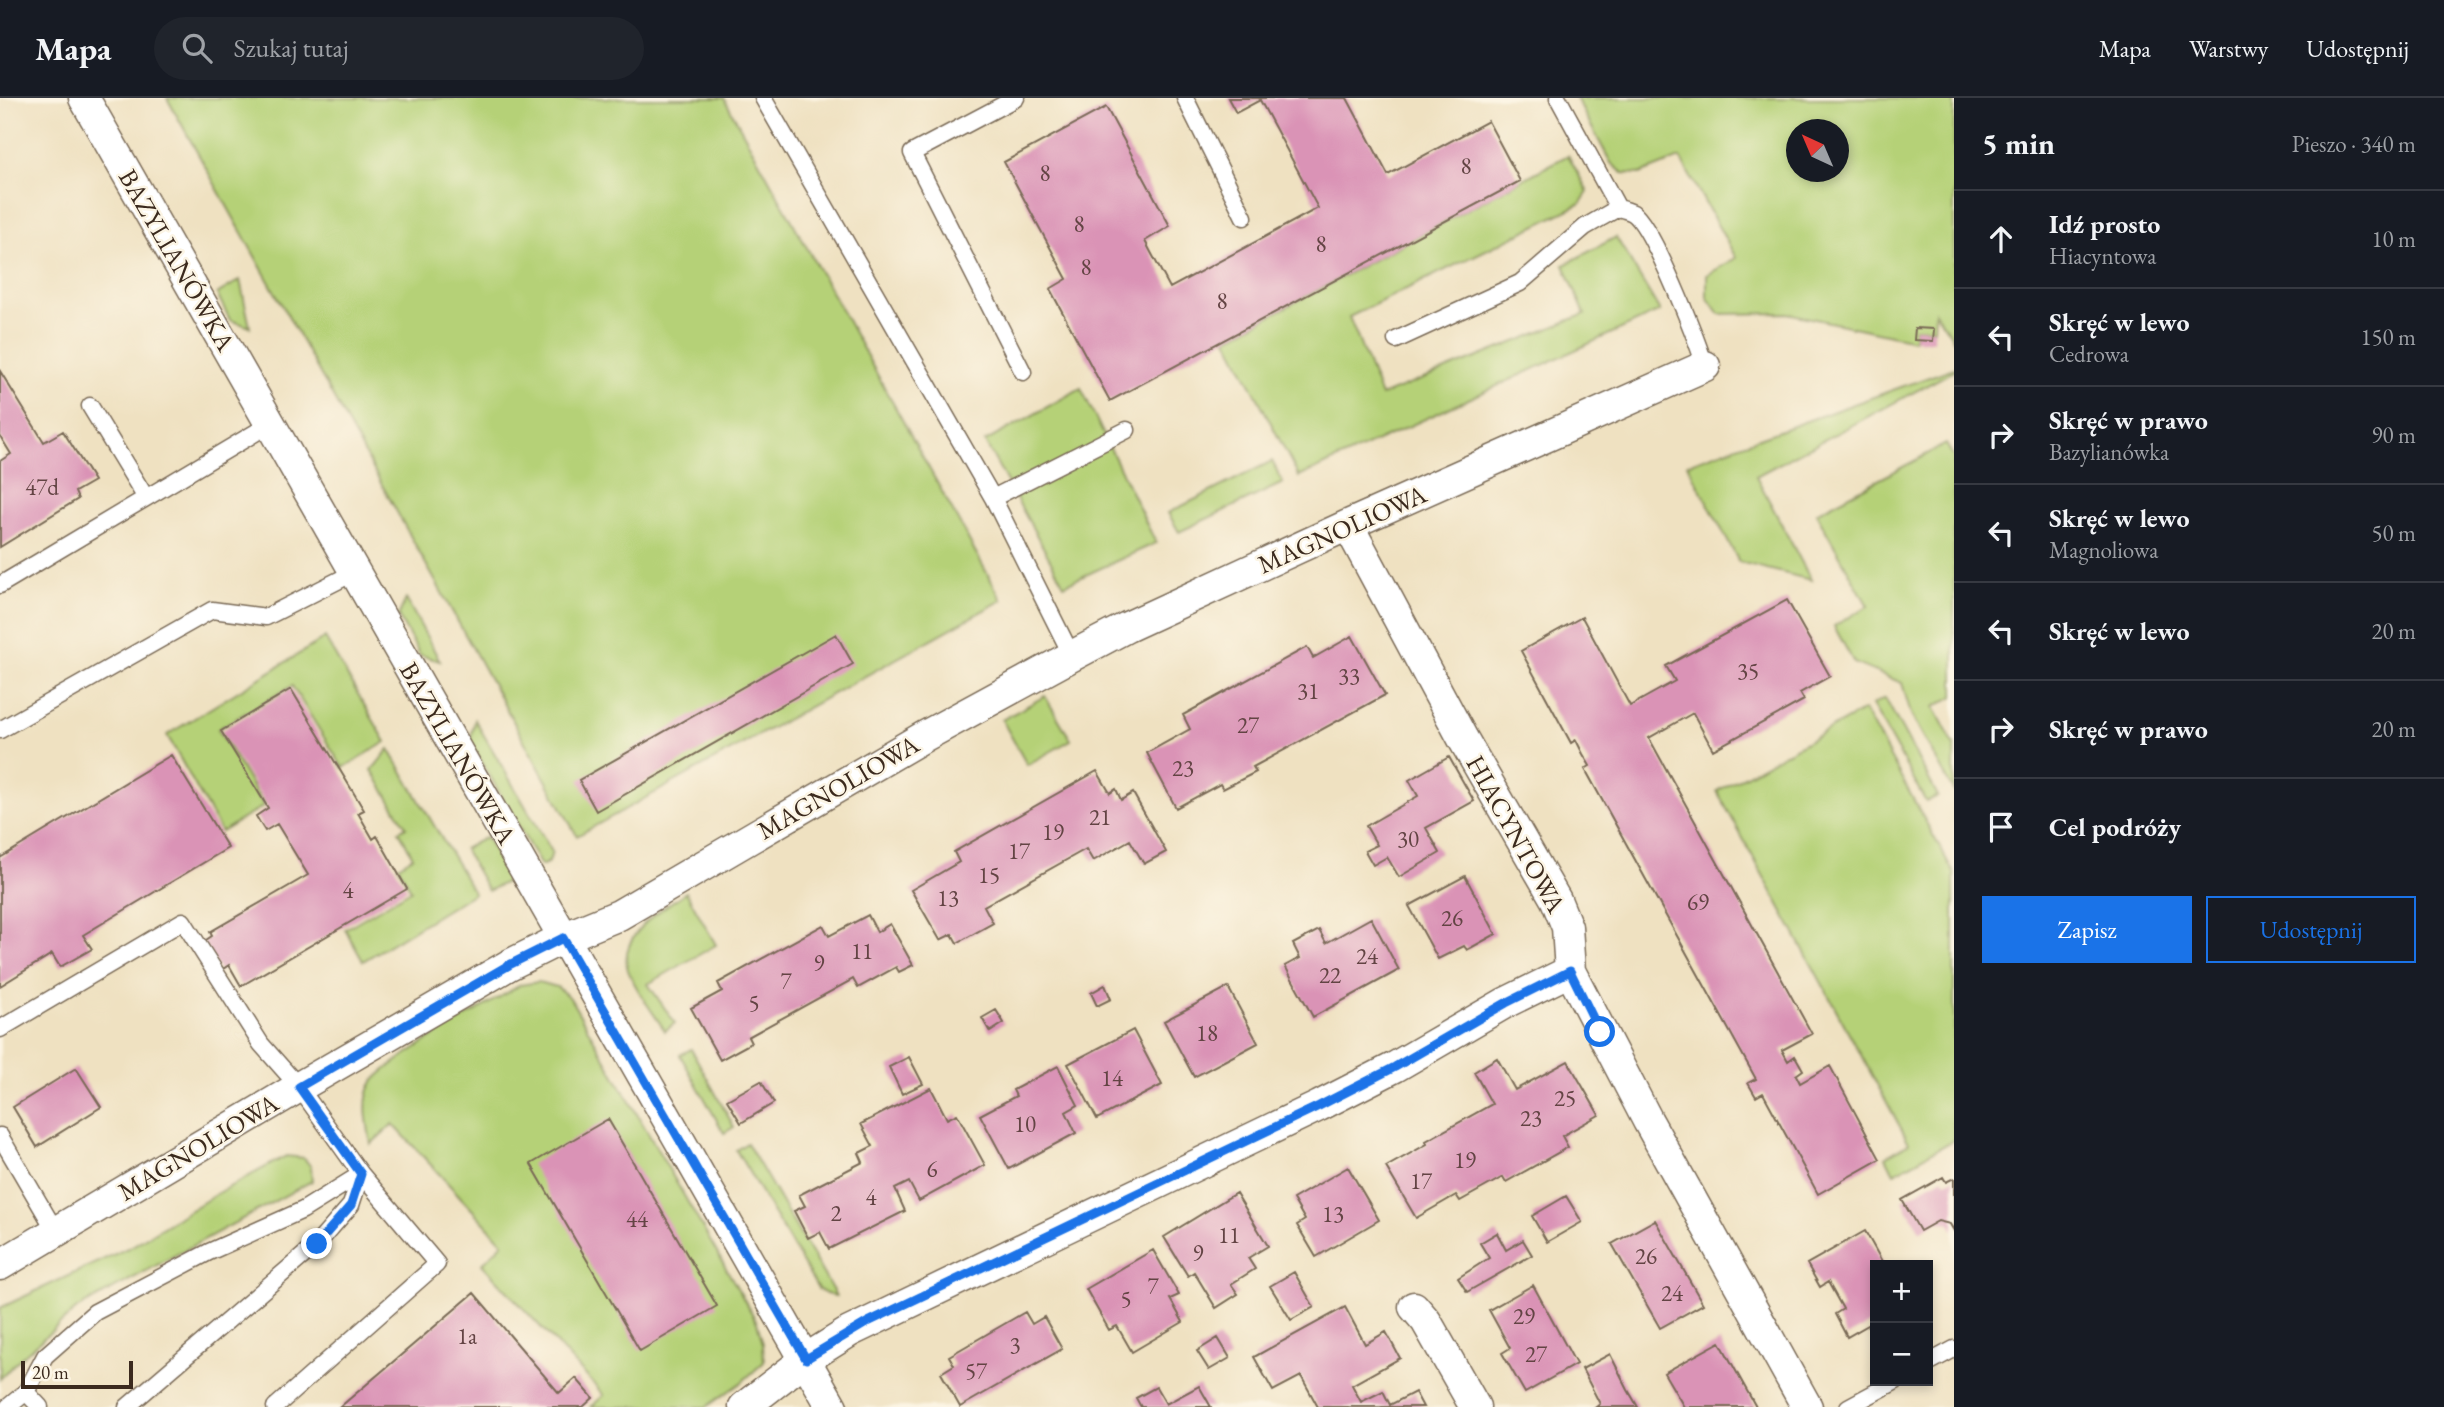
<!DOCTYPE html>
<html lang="pl">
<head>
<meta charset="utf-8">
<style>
  :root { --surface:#171b24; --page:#20242c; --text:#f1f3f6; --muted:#9ea1a6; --line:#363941; --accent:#1a73e8 }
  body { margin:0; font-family:"EB Garamond",serif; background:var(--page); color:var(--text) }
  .controls { position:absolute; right:21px; bottom:21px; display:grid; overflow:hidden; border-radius:0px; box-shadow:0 4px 10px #0003 }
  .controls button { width:63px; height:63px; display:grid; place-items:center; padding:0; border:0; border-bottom:2px solid var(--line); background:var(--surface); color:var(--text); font:35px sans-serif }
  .compass { position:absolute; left:1786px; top:21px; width:63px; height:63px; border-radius:50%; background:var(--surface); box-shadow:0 4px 10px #0003; rotate:316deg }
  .scale { position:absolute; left:21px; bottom:18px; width:112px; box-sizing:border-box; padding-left:7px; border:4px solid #3b2a1e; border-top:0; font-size:19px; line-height:24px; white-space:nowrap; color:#3b2a1e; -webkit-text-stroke:5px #fcf5e5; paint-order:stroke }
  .stop { position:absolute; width:21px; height:21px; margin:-16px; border:5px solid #1a73e8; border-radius:50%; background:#fff }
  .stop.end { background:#1a73e8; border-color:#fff; box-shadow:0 2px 7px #0008 }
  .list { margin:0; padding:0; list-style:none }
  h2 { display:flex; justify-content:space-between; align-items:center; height:91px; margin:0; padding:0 28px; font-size:30px }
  h2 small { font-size:23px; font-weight:400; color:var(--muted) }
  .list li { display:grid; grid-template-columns:46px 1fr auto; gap:21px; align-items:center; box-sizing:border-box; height:98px; padding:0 28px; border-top:2px solid var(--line) }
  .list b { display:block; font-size:26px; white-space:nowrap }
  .list p { margin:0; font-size:23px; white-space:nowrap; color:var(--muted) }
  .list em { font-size:23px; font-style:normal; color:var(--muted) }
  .actions { display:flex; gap:14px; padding:21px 28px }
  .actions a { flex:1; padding:16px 0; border:2px solid var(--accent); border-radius:0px; text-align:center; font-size:24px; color:var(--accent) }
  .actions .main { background:var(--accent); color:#fff }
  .icon { flex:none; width:38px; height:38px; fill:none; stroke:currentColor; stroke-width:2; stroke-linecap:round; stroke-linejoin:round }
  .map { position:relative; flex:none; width:1954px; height:1309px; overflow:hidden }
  header { display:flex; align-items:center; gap:42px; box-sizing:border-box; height:98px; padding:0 35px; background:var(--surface); border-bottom:2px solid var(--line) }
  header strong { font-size:33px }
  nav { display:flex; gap:38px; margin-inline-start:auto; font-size:24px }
  .search { width:490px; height:63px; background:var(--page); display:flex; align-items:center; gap:18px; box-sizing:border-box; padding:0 24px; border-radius:38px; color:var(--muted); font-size:26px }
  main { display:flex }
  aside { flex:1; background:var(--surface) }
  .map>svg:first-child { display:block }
  .green { fill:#b5d177; stroke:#787e4a; stroke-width:2; fill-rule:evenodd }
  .building { fill:#da93b6 }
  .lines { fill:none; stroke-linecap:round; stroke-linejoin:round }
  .service-casing { stroke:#7a6a57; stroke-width:19 }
  .minor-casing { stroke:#7a6a57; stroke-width:33 }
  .service { stroke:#fff; stroke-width:16 }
  .minor { stroke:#fff; stroke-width:30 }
  .route { stroke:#1a73e8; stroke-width:9 }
  .labels { text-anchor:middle; stroke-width:5; stroke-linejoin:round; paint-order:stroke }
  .number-label { font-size:23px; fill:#634444 }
  .street-label { font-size:26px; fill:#3b2a1e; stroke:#fcf5e5 }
</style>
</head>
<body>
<header>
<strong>Mapa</strong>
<div class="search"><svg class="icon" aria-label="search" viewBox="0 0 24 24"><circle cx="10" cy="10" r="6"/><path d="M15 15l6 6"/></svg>Szukaj tutaj</div>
<nav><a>Mapa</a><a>Warstwy</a><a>Udostępnij</a></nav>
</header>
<main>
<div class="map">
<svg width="1954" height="1309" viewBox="0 0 1954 1309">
  <rect width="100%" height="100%" fill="#fcf5e5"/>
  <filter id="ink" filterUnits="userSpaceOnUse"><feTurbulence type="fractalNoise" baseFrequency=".0143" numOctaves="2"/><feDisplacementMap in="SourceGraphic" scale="14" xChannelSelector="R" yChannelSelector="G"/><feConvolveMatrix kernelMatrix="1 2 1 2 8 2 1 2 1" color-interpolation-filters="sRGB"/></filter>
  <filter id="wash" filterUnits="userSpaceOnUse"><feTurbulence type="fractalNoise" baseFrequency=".00686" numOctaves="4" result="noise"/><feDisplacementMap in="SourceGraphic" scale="28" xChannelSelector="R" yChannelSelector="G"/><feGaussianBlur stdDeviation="1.57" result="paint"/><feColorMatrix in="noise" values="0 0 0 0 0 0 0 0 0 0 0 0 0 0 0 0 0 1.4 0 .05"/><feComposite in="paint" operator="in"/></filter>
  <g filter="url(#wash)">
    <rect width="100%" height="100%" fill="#efe1c1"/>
    <path class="green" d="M167,0h557l278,502 -425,236z
      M1576,0h378v242l-19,-28 -1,17 -19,-1 -1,12 -127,-27 -68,1 -12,-17v-22l29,-17 -56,-100 -40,16 -17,-1 -12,-10zM1797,32h42v42h-42z
      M1568,57l20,37 -8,12 -231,113 32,79 204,-82 -21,-49 52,-28 44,74 -361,166 -72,-138z
      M240,182l10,47 -20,-7 -13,-26z
      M1954,270v3l-198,105 55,104 -72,-18 -52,-98z
      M1081,290l75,155 -92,42 -79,-143z
      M1946,346l8,14v238l-20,11 20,38v47l-43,-78 -9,-31 -48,-20 -20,-37 34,-20 -52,-93z
      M1272,363l11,22 -104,49 -11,-19z
      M406,501l34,62 -20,-6 -22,-39z
      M325,540l61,104 -43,26 -51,-82 -74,43 46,77 -43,26 -54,-97z
      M1045,598l26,44 -44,25 -25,-45z
      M1885,600l53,98 -12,6 -54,-97z
      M1864,612l90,163v267l-60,33 -8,-16 23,-14 -192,-352z
      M475,622l77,132 -3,10 -8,4 -71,-125z
      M389,651l85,144 -111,68 -18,-32 66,-39 -13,-24 15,-9 -14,-26 7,-4 -34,-57z
      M486,739l24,43 -22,11 -24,-42z
      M686,794l30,53 -68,39 27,39 -10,8c-12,-19 -29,-40 -37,-61 -11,-35 35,-62 58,-78z
      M538,884l19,5 13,11 187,324 6,22 1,18 -22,20 -36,25h-115l13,-12 -122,-131 21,-21 -110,-119 -22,20c-3,-18 -9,-42 0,-59 12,-23 122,-83 149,-100z
      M691,951l43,78 -10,6 -44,-78z
      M747,1045l89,153 -10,-2 -8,-5 -82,-139z
      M286,1058l18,2 7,9 1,14 -234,127 -64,56 -14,15v-71l132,-62 86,-53z"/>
    <g id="blocks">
      <path class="building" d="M1228,0h119l41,77 100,-54 32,60 -410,220 -60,-112 17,-10 -63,-117 102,-55 64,119 -25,15 25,47 148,-80 -58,-108 -24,13z
        M1915,230l19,1 -1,12 -19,-1z
        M0,273l44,71 19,-11 31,50 -19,11 3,7 -78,48v-86l11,-7 -11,-18z
        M1787,502l43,76 -30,17 4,7 -91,50 -20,-37 -44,25 163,296 -30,16 6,11 7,-5 8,14 -7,5 4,8 30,-17 50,93 -62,35 -55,-101 -7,4 -8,-14 8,-4 -171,-310 5,-3 -7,-12 -7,-14 -5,3 -50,-92 61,-34 48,89 45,-25 -9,-15z
        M836,536l17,30 -257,147 -17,-31z
        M1352,538l33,59 -132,72 3,5 -33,17 -3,-5 -44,24 -29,-55 43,-24 -7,-14 124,-68 6,11z
        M291,591l73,121 -6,3 15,26 4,-3 30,53 -166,97 -12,-21 -9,6 -17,-29 9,-6 -2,-4 98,-57 -31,-51 -12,7 -5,-8 -4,-7 12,-8 -47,-77z
        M171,657l57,93 -145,87 9,14 -32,18 -8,-13 -52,32v-128z
        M1449,659l25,44 -48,27 14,25 -41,24 -12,-20 -14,8 -8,-14 12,-6 -11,-19 52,-30 -9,-16z
        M1097,673l13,22 6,-4 5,11 12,-7 33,59 -22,12 -14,-24 -37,21 -7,-12 -102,57 9,17 -36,20 -5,-9 -12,6 -29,-50 48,-28 -5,-10z
        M1465,778l31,58 -29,16 -3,-4 -26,13 -29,-53z
        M868,817l9,17 13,-8 23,41 -14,7 -3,-5 -38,21 -5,-9 -105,58 3,6 -31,17 -29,-52 31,-17 -4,-8 105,-58 6,11z
        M1371,820l28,52 -86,47 -28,-51 15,-8 -7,-14 26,-14 7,13z
        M1105,887l6,14 -14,7 -6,-13z
        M1228,889l30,56 -64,34 -30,-56z
        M996,912l8,13 -14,9 -8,-14z
        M1133,932l29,55 -65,34 -29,-55z
        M909,959l14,27 -21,10 -13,-27z
        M1497,960l18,32 53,-29 31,54 -37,21 6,11 -62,35 -3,-5 -43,24 -4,-6 -40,23 -30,-51 41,-23 -1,-3 66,-37 -18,-32z
        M1058,968l20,39 -12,7 10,21 -67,36 -29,-54 36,-19 -3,-6z
        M76,970l25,39 -64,40 -24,-40z
        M761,983l13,22 -33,20 -14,-23z
        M931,990l16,31 10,-5 28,51 -66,36 -10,-19 -14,7 10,22 -76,38 -9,-17 -12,6 -14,-27 11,-5 -6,-11 64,-33 -4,-9 14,-7 -12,-22z
        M608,1021l109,187 -77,45 -109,-187z
        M1348,1069l31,53 -63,37 -19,-32 8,-5 -12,-21z
        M1943,1079l3,5 8,-4v53l-4,-7 -12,-3 -18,10 -18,-31z
        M1236,1095l32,53 -20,12 7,11 -24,15 7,10 -22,14 -22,-36 -6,4 -24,-39z
        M1566,1098l16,26 -35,20 -15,-26z
        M1655,1122l48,84 -43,24 -48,-84z
        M1865,1133l19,34h-9v56l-28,16 -12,-23 8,-5 -15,-27 -8,5 -13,-23z
        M1497,1135l9,17 17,-10 9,15 -65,37 -9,-14 31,-20 -9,-15z
        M1153,1152l26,45 -9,4 13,23 -51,30 -15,-26 -8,4 -23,-41z
        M1294,1174l20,35 -23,13 -21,-34z
        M1533,1187l43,79 -51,29 -23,-40 8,-5 -21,-38z
        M474,1195l85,100 17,-15 17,20 -10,9h-243z
        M1345,1209l20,37 21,-12 14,26 -48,27 9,17 22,-11 7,14 25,-13 8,15h-105l-17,-31 -28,15 -19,-34z
        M1025,1214l7,12 12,-7 18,32 -102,58 -19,-34 13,-8 -5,-9z
        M1218,1240l12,20 -21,12 -12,-19z
        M1720,1244l22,40 14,25h-72l-20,-34z
        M1610,1256l18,36 10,17h-42l4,-3 -18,-35z
        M1199,1288l12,21h-70l-5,-9 20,-11 10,17z"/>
    </g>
  </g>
  <g filter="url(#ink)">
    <use href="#blocks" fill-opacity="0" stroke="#7a6a57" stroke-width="2"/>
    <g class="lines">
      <defs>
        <path id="service" d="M763,0l230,400 79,158
          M1016,0l-104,55 111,219
          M1185,0l59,119
          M1618,110c4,1 11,3 15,5 20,14 63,125 72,153
          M1396,242l124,-57 65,-56 33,-19 -60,-110
          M90,308l56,92
          M993,400l134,-68
          M0,487l270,-161
          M0,632l212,-120 54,7 89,-45
          M0,931l183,-108 78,123 38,43 62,87 76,90 -162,143
          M0,1038l56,96
          M1928,1265l26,-14
          M8,1309l18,-15
          M40,1309l-14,-15 19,-36 50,-44 114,-60 94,-42 58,-36 -10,31 -34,39 -190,163
          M1848,1309l48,-26"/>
        <path id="minor" d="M84,0l748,1309
          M1348,427l115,214 93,161 11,27 3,44 78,150 159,286
          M0,1167l299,-178 210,-122 54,-27 56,-23 306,-179 147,-80 55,-29 221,-102 357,-159
          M1414,1209l12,14 49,86
          M744,1309l62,-48 43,-27 470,-226 76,-39 110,-64 65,-32"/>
      </defs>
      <use href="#service" class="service-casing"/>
      <use href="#minor" class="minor-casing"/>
      <use href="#service" class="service"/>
      <use href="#minor" class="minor"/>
    </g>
  </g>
  <g class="lines" filter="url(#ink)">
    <path class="route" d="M317,1146l34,-39 10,-31 -62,-87 210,-122 54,-27 243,421 62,-37 451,-216 76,-39 111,-64 64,-32 30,61"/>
  </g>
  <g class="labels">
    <g class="number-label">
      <text x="1466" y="76">8</text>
      <text x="1045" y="83">8</text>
      <text x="1079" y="134">8</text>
      <text x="1321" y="154">8</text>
      <text x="1086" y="177">8</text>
      <text x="1222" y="211">8</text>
      <text x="42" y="397">47d</text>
      <text x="1748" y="581">35</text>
      <text x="1349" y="586">33</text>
      <text x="1308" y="601">31</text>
      <text x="1248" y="635">27</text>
      <text x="1183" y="678">23</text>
      <text x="1100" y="727">21</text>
      <text x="1053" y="742">19</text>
      <text x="1408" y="749">30</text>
      <text x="1019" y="761">17</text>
      <text x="989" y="785">15</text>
      <text x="348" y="800">4</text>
      <text x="948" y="808">13</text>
      <text x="1698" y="812">69</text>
      <text x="1452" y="828">26</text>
      <text x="862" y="861">11</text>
      <text x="1367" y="866">24</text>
      <text x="819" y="873">9</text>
      <text x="1330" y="885">22</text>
      <text x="786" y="891">7</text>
      <text x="754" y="913">5</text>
      <text x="1207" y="943">18</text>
      <text x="1112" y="988">14</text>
      <text x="1565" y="1008">25</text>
      <text x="1531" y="1028">23</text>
      <text x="1025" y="1034">10</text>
      <text x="1465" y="1070">19</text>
      <text x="932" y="1079">6</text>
      <text x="1421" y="1091">17</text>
      <text x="871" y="1107">4</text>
      <text x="836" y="1123">2</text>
      <text x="1333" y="1124">13</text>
      <text x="637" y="1129">44</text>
      <text x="1229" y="1145">11</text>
      <text x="1198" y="1163">9</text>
      <text x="1646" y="1166">26</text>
      <text x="1153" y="1196">7</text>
      <text x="1672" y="1203">24</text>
      <text x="1126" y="1209">5</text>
      <text x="1524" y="1226">29</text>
      <text x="467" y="1246">1a</text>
      <text x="1015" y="1255">3</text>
      <text x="1536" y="1264">27</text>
      <text x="976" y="1281">57</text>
    </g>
    <g class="street-label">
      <text transform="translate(177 162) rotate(60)" y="9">BAZYLIANÓWKA</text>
      <text transform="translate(1342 431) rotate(-24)" y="9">MAGNOLIOWA</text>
      <text transform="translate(458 655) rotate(60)" y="9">BAZYLIANÓWKA</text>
      <text transform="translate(838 689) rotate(-30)" y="9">MAGNOLIOWA</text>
      <text transform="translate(1516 736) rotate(61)" y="9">HIACYNTOWA</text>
      <text transform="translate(198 1049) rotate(-31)" y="9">MAGNOLIOWA</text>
    </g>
  </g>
</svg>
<div class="controls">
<button>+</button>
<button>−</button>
</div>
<svg class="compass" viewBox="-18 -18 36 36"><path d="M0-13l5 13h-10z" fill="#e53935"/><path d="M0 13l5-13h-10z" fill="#9ea1a6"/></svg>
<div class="scale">20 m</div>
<div class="stop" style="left:1600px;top:934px"></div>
<div class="stop end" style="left:317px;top:1146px"></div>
</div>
<aside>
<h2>5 min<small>Pieszo · 340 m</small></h2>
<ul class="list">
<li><svg class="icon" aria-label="ahead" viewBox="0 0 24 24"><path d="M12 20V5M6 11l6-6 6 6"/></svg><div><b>Idź prosto</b><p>Hiacyntowa</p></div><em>10 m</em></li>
<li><svg class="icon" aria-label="left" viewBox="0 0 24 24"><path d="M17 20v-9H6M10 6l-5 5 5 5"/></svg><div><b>Skręć w lewo</b><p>Cedrowa</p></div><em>150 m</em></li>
<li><svg class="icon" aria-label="right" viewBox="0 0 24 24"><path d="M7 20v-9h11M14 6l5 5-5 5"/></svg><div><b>Skręć w prawo</b><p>Bazylianówka</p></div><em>90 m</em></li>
<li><svg class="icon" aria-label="left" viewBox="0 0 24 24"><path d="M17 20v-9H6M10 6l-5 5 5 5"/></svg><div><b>Skręć w lewo</b><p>Magnoliowa</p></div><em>50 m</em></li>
<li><svg class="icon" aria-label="left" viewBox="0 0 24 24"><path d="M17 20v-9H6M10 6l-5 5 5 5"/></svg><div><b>Skręć w lewo</b></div><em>20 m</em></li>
<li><svg class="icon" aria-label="right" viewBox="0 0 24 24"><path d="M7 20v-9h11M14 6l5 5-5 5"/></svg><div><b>Skręć w prawo</b></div><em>20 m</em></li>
<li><svg class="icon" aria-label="arrive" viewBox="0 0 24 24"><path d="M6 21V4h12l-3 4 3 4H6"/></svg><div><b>Cel podróży</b></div></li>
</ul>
<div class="actions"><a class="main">Zapisz</a><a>Udostępnij</a></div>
</aside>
</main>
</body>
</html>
